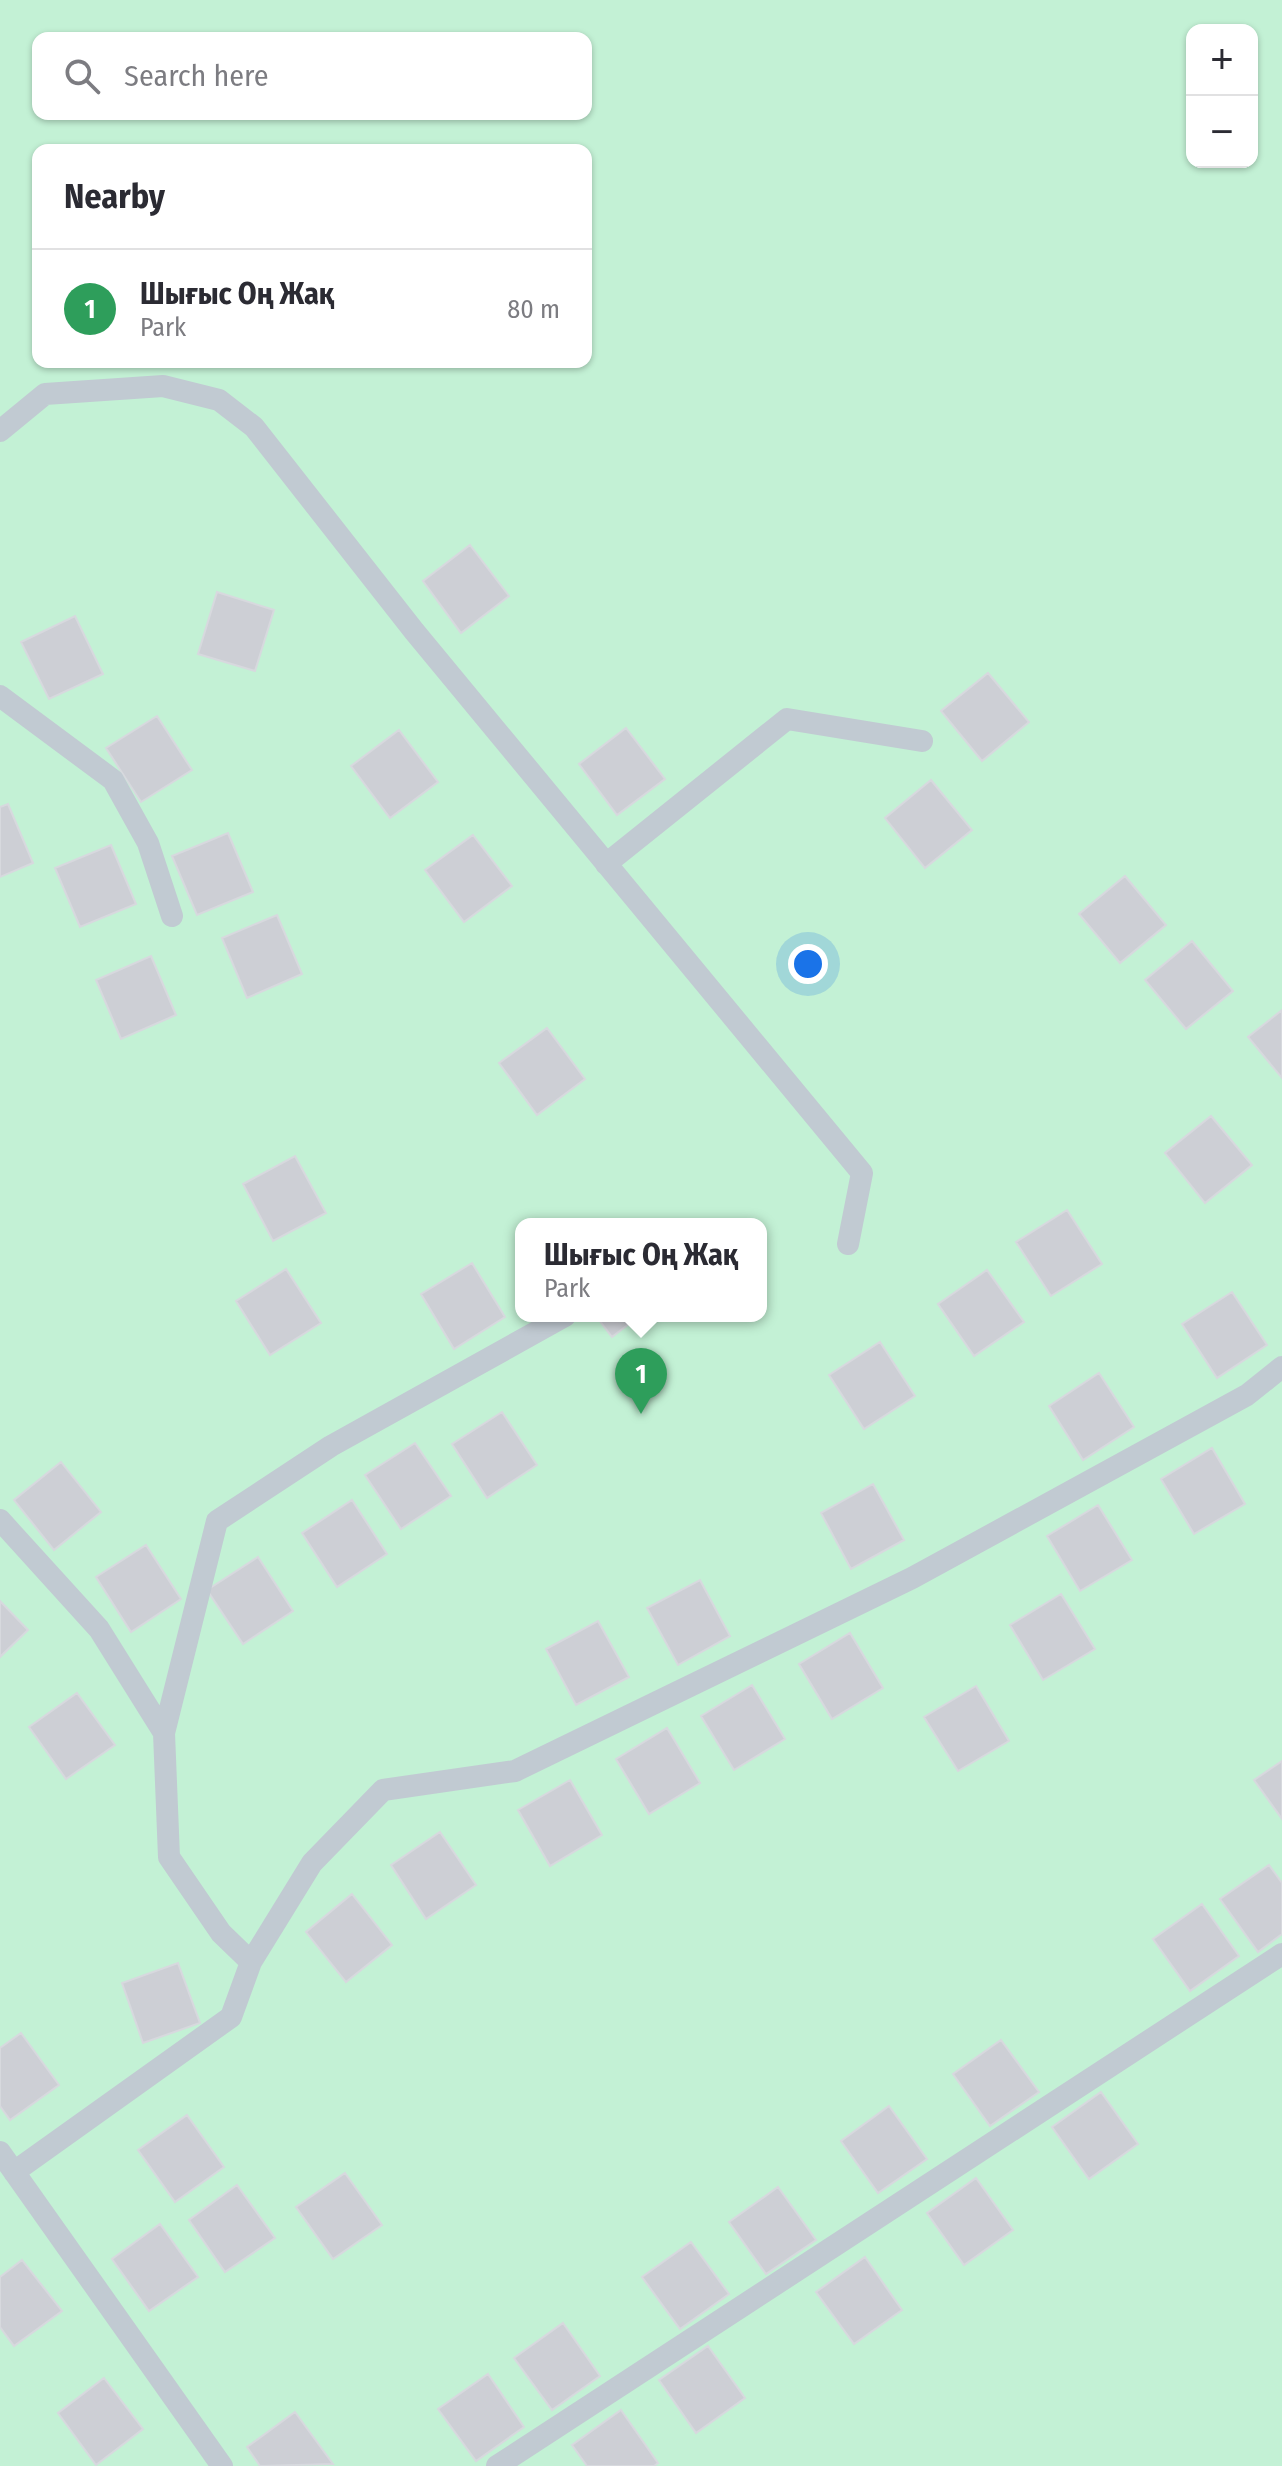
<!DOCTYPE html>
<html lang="en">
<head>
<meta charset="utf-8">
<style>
  :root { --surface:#fff; --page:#f2f2f3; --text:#2b2b33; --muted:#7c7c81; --line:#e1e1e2; --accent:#db2777 }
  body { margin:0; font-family:"Fira Sans Condensed",sans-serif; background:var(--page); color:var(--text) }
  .controls { position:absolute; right:24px; top:24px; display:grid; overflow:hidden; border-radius:16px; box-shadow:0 2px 6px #0004 }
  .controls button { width:72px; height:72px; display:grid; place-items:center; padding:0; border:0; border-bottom:2px solid var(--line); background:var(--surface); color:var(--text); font:40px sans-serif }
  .you { position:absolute; left:808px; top:964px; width:28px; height:28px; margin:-20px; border:6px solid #fff; border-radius:50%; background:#1a73e8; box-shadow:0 0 0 12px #1a73e833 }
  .badge { display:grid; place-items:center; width:52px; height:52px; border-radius:50%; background:var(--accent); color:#fff; font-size:26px; font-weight:700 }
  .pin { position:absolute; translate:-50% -66px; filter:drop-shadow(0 2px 4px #0008) }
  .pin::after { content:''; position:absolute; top:42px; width:28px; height:24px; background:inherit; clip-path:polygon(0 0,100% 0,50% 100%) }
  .popup { position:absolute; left:515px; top:1218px; width:252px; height:104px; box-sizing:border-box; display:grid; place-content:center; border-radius:16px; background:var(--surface); filter:drop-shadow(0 2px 6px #0005); font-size:26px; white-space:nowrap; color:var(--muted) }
  .popup b { font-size:30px; color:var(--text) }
  .popup::after { content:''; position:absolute; left:50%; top:100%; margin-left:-16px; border:16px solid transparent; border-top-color:var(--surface) }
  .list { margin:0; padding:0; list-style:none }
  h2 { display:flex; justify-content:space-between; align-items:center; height:104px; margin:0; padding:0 32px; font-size:34px }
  h2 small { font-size:26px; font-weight:400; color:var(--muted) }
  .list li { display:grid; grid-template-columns:52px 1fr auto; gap:24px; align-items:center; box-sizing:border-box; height:120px; padding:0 32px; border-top:2px solid var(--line) }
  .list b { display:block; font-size:30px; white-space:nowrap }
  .list p { margin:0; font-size:26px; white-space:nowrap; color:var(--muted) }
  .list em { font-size:26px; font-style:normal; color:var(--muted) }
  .icon { flex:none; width:44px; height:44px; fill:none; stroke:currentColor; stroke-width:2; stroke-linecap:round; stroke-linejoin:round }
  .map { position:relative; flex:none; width:1282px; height:2466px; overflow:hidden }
  .search { position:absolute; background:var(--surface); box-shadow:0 2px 6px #0004; left:32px; top:32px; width:560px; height:88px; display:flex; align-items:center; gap:20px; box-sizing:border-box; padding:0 28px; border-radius:16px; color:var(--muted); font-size:30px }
  .panel { position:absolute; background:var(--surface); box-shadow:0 2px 6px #0004; left:32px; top:144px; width:560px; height:224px; border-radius:16px }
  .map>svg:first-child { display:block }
  .green { fill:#c3f1d5; fill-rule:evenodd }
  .building { fill:#cdcfd5; stroke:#d7d9de; stroke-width:2 }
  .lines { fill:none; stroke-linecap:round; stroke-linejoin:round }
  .lane { stroke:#c1cad2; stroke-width:22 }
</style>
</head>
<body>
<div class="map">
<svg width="1282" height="2466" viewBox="0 0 1282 2466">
  <rect width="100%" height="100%" fill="#f5f3f3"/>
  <path class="green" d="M0,0h1282v2466h-1282zM1192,30h60v132h-60zM38,38h548v76h-548zM38,150h548v212h-548zM521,1224h240v92h-240z"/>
  <path class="building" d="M470,545l39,51 -48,37 -38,-52z
    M217,592l57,18 -19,61 -57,-17z
    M75,616l28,58 -54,25 -28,-57z
    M988,673l41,49 -47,39 -41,-50z
    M157,716l35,54 -51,32 -35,-54z
    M626,728l39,51 -48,36 -38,-51z
    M399,730l39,52 -48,36 -39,-52z
    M931,780l41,50 -47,38 -40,-50z
    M8,804l25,59 -33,14v-70z
    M228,833l25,59 -56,23 -25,-59z
    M473,835l39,51 -48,36 -39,-52z
    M111,845l25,59 -56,23 -25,-59z
    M1125,876l41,49 -46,38 -41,-49z
    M277,915l25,59 -55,24 -25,-60z
    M1192,941l41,50 -47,38 -41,-49z
    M151,956l25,59 -55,24 -25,-59z
    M1282,1010v68l-34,-41z
    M547,1028l38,51 -48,36 -38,-52z
    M1211,1116l41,49 -47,38 -40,-50z
    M295,1156l31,57 -53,28 -30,-57z
    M1067,1210l35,54 -51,32 -35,-54z
    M472,1263l33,54 -51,32 -33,-55z
    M286,1269l35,54 -51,32 -34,-54z
    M987,1270l37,52 -50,34 -36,-52z
    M1232,1292l35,53 -50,33 -35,-54z
    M596,1316h43l-27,21z
    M880,1342l35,54 -51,33 -35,-54z
    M1099,1373l35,54 -51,33 -34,-54z
    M502,1412l35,53 -50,33 -35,-54z
    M415,1443l36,53 -50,33 -36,-54z
    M1212,1448l33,56 -51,30 -33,-55z
    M61,1462l40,50 -47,38 -40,-50z
    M873,1484l31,56 -53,29 -30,-56z
    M352,1500l35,54 -50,33 -35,-54z
    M1098,1505l34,55 -52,31 -33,-55z
    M146,1545l35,54 -50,33 -35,-55z
    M258,1557l35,54 -50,33 -36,-54z
    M700,1580l30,56 -52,29 -31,-57z
    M1061,1594l34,55 -52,31 -33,-55z
    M0,1601l28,29 -28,27z
    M598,1621l31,56 -53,28 -30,-56z
    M850,1633l33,55 -51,31 -33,-55z
    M752,1685l33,54 -51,31 -33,-54z
    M976,1686l33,55 -51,30 -34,-54z
    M77,1693l38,52 -49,34 -37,-52z
    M667,1728l33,55 -51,31 -33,-55z
    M1282,1761v58l-28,-39z
    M570,1780l32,55 -52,31 -32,-56z
    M440,1832l36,53 -50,34 -35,-54z
    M1269,1865l13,18v51l-24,18 -38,-53z
    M352,1894l40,51 -46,37 -40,-50z
    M1202,1904l37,52 -49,35 -37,-52z
    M178,1963l22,60 -57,20 -21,-60z
    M21,2033l38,52 -49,35 -10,-14v-58z
    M1001,2040l38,52 -49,34 -37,-52z
    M1101,2092l37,52 -49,35 -37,-52z
    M889,2106l38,53 -49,34 -37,-52z
    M187,2115l37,52 -49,35 -37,-52z
    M345,2173l37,52 -49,34 -37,-52z
    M976,2178l37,52 -49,35 -37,-52z
    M237,2185l38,53 -50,34 -36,-52z
    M778,2187l38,53 -50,34 -37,-52z
    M160,2224l38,53 -49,34 -37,-52z
    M691,2242l38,52 -49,35 -38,-52z
    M865,2257l37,53 -48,34 -38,-52z
    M22,2260l40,51 -48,35 -14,-19v-50z
    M563,2323l37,53 -48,34 -38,-52z
    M708,2346l37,52 -49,35 -37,-53z
    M488,2374l36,53 -48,34 -38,-52z
    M104,2378l39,51 -47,36 -38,-52z
    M621,2410l37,53 -4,3h-67l-15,-21z
    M295,2412l38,52 -73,2 -13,-19z"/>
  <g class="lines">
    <path class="lane" d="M0,431l45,-37 118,-8 56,14 35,27 160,204 448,542 -14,71
      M0,696l113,84 35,63 24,73
      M606,864l181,-145 135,22
      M0,1520l99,109 65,104 5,124 52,76 30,29
      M164,1733l53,-212 114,-75 234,-130
      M0,2152l222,314
      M14,2172l217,-155 20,-55 61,-99 71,-73 132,-19 397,-193 335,-183 35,-28
      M497,2466l785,-512"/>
  </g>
</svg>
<div class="controls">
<button>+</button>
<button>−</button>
</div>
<div class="you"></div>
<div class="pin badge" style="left:641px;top:1414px;background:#2e9e5b">1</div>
<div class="popup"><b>Шығыс Оң Жақ</b>Park</div>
<div class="search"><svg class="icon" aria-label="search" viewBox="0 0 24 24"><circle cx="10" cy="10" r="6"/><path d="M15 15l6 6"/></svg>Search here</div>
<section class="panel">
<h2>Nearby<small></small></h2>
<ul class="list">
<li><span class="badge" style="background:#2e9e5b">1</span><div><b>Шығыс Оң Жақ</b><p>Park</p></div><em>80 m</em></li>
</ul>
</section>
</div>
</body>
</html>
